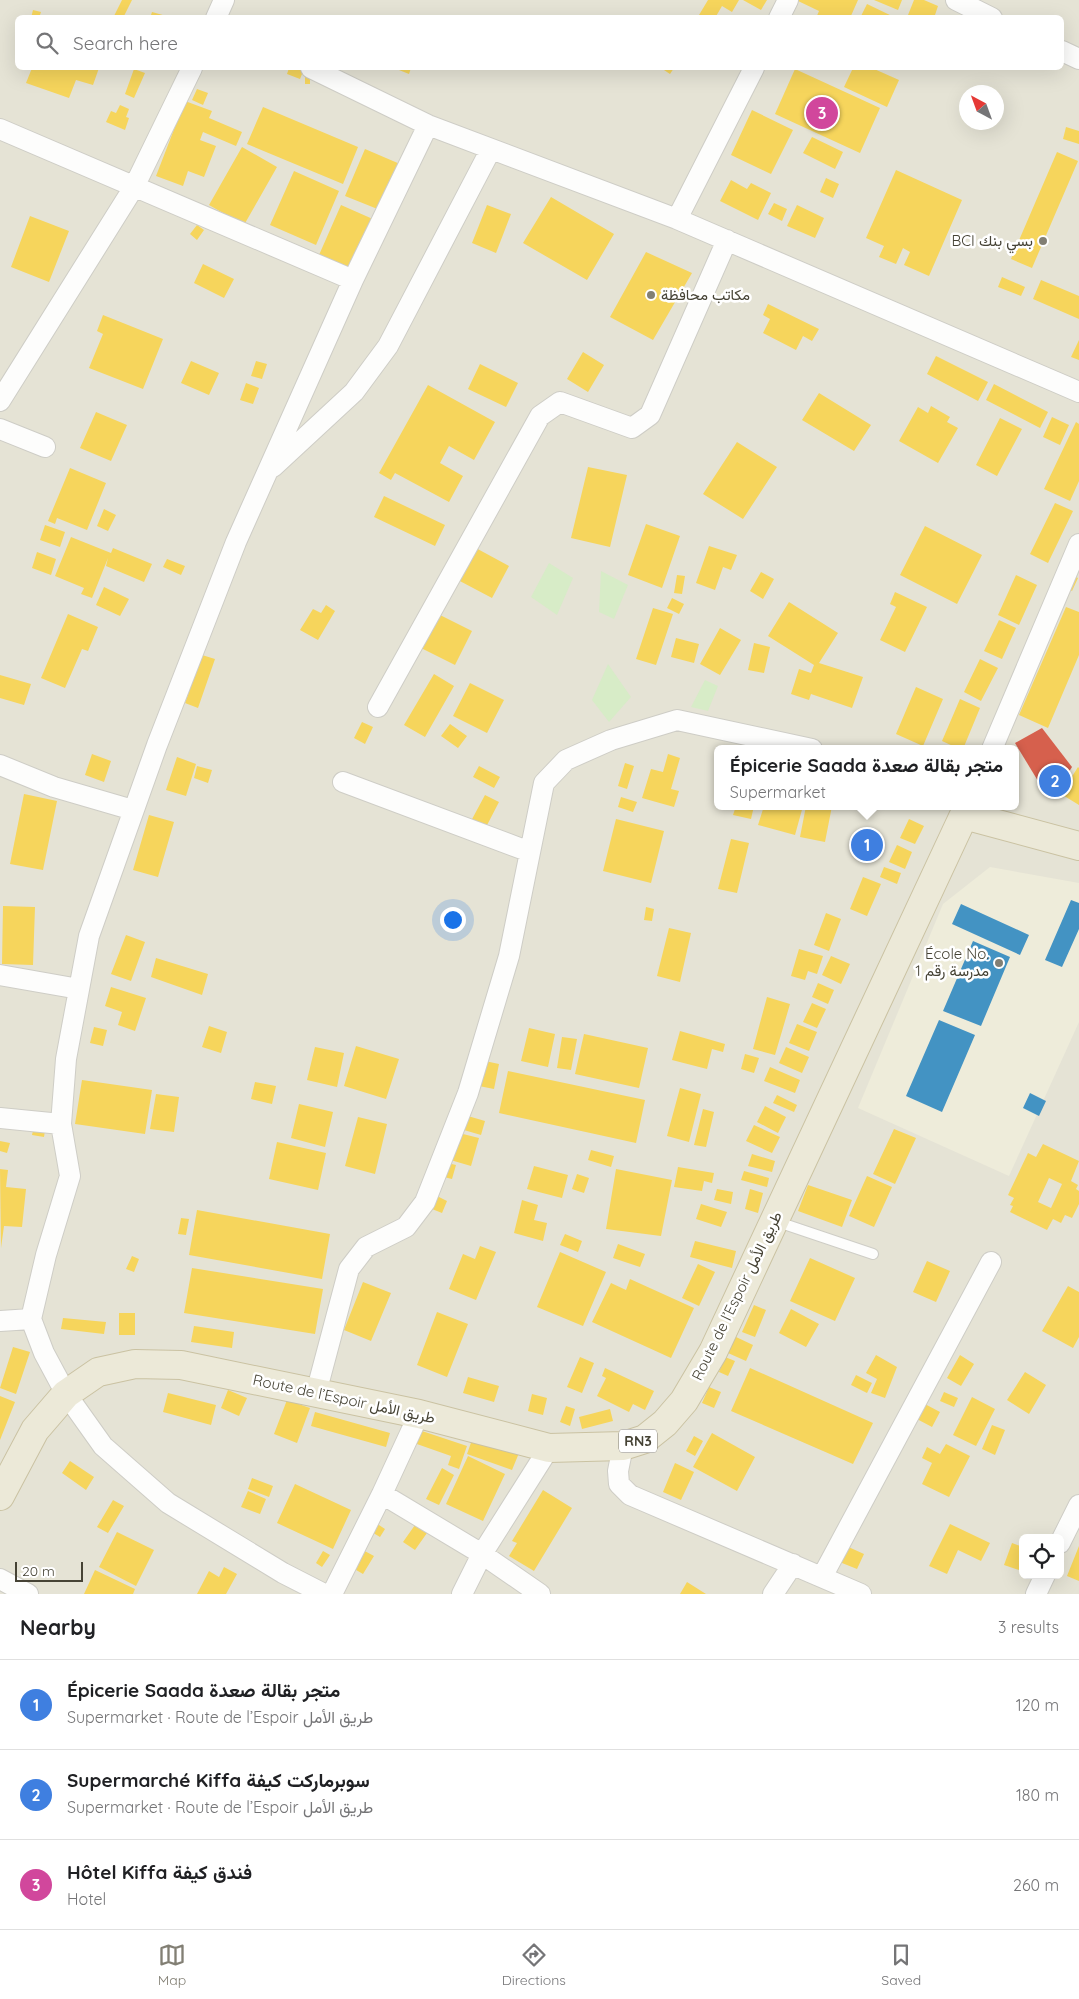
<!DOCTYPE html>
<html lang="en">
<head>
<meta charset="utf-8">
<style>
  :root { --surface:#fff; --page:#f6f6f6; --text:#202124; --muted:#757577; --line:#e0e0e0; --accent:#827f74 }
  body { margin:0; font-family:Quicksand,Vazirmatn,sans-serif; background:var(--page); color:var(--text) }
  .controls { position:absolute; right:15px; bottom:15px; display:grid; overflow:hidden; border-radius:8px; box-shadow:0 5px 20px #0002 }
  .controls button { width:45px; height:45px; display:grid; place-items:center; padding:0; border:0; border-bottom:1px solid var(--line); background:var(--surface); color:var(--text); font:25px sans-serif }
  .compass { position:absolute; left:959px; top:85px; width:45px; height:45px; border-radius:50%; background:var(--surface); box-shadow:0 5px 20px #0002; rotate:319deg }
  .scale { position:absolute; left:15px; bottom:12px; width:68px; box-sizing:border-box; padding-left:5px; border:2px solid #464335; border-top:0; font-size:14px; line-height:18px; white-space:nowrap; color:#464335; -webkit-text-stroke:4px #fff; paint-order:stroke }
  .you { position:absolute; left:452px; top:919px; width:18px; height:18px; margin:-12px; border:4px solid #fff; border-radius:50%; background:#1a73e8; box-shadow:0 0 0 8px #1a73e833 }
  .badge { display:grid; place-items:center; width:32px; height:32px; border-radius:50%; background:var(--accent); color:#fff; font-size:16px; font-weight:700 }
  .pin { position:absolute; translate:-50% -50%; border:2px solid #fff; box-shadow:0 1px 5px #0006 }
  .popup { position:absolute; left:714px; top:745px; width:305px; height:65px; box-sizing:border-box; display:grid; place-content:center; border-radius:8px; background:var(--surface); filter:drop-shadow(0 1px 4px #0005); font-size:16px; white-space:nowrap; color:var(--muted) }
  .popup b { font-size:19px; color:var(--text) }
  .popup::after { content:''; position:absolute; left:50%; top:100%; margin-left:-10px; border:10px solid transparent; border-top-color:var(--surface) }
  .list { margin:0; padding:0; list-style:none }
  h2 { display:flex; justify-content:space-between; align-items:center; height:65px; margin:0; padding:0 20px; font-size:21px }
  h2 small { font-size:16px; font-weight:400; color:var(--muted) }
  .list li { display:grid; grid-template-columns:32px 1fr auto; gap:15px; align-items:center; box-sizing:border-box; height:90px; padding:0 20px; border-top:1px solid var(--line) }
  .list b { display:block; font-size:19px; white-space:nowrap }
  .list p { margin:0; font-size:16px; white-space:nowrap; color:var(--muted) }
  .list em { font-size:16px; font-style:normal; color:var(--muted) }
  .icon { flex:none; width:28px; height:28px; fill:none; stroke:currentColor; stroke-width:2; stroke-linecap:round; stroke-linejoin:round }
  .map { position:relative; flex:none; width:1079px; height:1594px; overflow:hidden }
  .search { position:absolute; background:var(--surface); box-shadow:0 5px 20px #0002; left:15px; right:15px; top:15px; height:55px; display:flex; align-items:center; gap:12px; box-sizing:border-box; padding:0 18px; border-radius:8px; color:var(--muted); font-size:19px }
  .sheet { height:335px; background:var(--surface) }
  nav { display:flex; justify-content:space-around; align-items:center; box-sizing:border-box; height:70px; border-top:1px solid var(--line); background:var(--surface); font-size:14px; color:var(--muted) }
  nav a { display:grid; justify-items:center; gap:2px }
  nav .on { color:var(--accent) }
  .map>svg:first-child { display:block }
  .residential { fill:#e5e3d5; fill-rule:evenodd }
  .education { fill:#eeecda }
  .green { fill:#d7ecc7 }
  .homes { fill:#f6d55c; fill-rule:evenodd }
  .shops { fill:#d6604d }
  .schools { fill:#4393c3 }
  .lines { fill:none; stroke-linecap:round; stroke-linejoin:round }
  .lane-casing { stroke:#cecdc6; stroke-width:12 }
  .street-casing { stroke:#cecdc6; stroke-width:22 }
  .highway-casing { stroke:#cac2a2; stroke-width:30 }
  .lane { stroke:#fdfdfc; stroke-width:10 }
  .street { stroke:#fdfdfc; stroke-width:20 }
  .highway { stroke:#ece9d8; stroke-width:28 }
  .poi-dot { fill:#827f74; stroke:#fff; stroke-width:2 }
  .labels { text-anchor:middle; stroke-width:5; stroke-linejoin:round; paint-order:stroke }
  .shield { fill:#fff; stroke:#7e7b72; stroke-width:1 }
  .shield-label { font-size:14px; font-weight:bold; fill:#464335 }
  .poi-label { font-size:15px; fill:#464335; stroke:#fff; text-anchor:end }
  .street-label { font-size:15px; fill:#464335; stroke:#fff }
</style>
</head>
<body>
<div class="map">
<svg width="1079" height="1594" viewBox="0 0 1079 1594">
  <rect width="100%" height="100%" fill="#f0efe8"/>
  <path class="residential" d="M0,0h1079v1594h-1079zM18,18h1044v50h-1044zM966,92h30v30h-30zM718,749h298v57h-298zM1023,1538h37v37h-37z"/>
  <path class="education" d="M990,867l89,16v139l-70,154 -151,-68 85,-204z"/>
  <path class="green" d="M549,563l24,15 -16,37 -26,-18z
    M601,571l27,14 -14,34 -15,-7z
    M608,664l23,33 -22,25 -17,-22z
    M705,680l13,6 -10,25 -17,-4z"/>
  <path class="homes" d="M122,0h10l-9,18h-10z
    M708,0h31l-7,12 -10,-6 -7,12h-11l-5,-3z
    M743,0h24l-6,10z
    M796,0h62l-8,18h-34l3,-7z
    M874,0h28l-4,10z
    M914,0h10l14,6 -4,12h-19l-7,-3z
    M867,4l25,12 -1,2h-31z
    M33,10l8,2 -2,6h-8z
    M152,12l18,5v1h-20z
    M32,68h67l-6,17 -17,-5 -7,18 -43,-15z
    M289,68l15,1 -4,10 -13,-5z
    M394,68h17l-2,6z
    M661,68h13l-4,6z
    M853,68h19l27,12 -12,27 -43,-20z
    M134,69l11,4 -11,25 -9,-4z
    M795,69l85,39 -20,45 -85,-39z
    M305,77h5v7h-5z
    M197,89l11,4 -5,12 -11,-5z
    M185,101l27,10 -3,7 33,14 -6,14 -33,-14 -3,8 16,6 -12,31 -16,-6 -5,15 -27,-10z
    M120,105l9,4 -3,8 3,1 -4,12 -19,-8 5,-11 5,2z
    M263,107l95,40 -15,37 -96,-40z
    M752,110l41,20 -22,44 -40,-19z
    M1066,127l13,4v13l-16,-5z
    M812,137l31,15 -8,17 -32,-16z
    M242,147l35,20 -33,58 -35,-20z
    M365,149l35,15 -20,46 -35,-14z
    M1057,152l21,9 -46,107 -21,-9z
    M896,170l66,30 -33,76 -25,-11 6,-13 -7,-4 -7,16 -17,-7 5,-11 -18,-8z
    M294,171l45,20 -23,54 -46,-20z
    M826,178l13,6 -6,14 -13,-6z
    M731,180l16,9 4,-6 20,10 -13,27 -38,-19z
    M551,197l63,37 -27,46 -64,-37z
    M774,203l13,6 -5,12 -14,-7z
    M341,205l34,15 -22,50 -34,-15z
    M487,205l24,9 -15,39 -24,-10z
    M797,205l27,13 -9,20 -28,-12z
    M30,216l39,15 -20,51 -38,-15z
    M197,225l7,5 -7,10 -7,-6z
    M646,252l46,21 -39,67 -43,-23z
    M203,264l31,15 -10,19 -30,-15z
    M1002,277l23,10 -4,9 -23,-9z
    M1041,280l38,16v23l-46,-20z
    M768,304l51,25 -7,12 -9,-5 -7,14 -33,-17 7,-14 -7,-4z
    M103,315l60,24 -20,50 -54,-21 14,-34 -6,-3z
    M1079,340v20l-8,-3z
    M583,352l21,13 -16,27 -21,-13z
    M936,356l52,26 -10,19 -51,-27z
    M191,361l28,12 -10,22 -28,-12z
    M256,361l11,3 -5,15 -11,-3z
    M480,364l38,19 -12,24 -38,-18z
    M246,383l13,5 -6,16 -13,-4z
    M994,384l54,28 -8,16 -54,-28z
    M428,385l67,37 -21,38 -25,-14 -9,17 23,13 -14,26 -54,-29 -4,7 -12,-7z
    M819,393l52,32 -17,26 -52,-31z
    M931,406l19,11 -3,5 11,6 -20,35 -39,-22 19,-34 10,6z
    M96,412l31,13 -16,36 -31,-13z
    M1052,417l17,8 -9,20 -17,-8z
    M1000,418l22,11 -25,47 -21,-11z
    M1076,422l3,2v57l-9,20 -26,-12z
    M737,442l40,25 -34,52 -40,-25z
    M588,467l39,8 -17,72 -39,-9z
    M70,468l36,15 -19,47 -30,-12 -2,6 -7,-3z
    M384,496l61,29 -10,21 -61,-29z
    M1055,503l18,8 -25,52 -18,-9z
    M104,509l12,6 -8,16 -11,-5z
    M646,524l34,12 -18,52 -34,-13z
    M45,525l20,7 -5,15 -20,-7z
    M925,526l57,29 -25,49 -57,-29z
    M71,537l40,16 2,-5 39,16 -8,18 -38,-16 2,-8 -16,40 -11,-4 3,-6 -29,-12z
    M709,546l28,9 -6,15 -8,-3 -8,23 -19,-7z
    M474,547l35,19 -17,32 -36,-19z
    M37,552l19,7 -5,16 -19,-7z
    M167,559l18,7 -4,9 -18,-8z
    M761,572l13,7 -11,20 -13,-8z
    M1069,573l9,5 -6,13 -9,-5z
    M677,575l8,1 -3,18 -8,-1z
    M1016,575l21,10 -18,40 -21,-10z
    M104,587l25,12 -9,17 -24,-11z
    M895,592l32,15 -22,45 -25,-12 16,-33 -6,-3z
    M672,598l12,6 -5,10 -12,-6z
    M789,602l49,31 -19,30 44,14 -11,31 -41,-14 -2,6 -18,-6 8,-25 12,4 3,-8 -46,-29z
    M326,605l9,6 -17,29 -18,-10 13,-21 8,4z
    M1066,607l13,5v43l-31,73 -29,-13z
    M653,608l20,6 -17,51 -20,-6z
    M436,613l36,18 -17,34 -36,-18z
    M68,614l30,13 -10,24 -6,-2 -17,39 -24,-10z
    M999,620l17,8 -14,31 -18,-8z
    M720,628l21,12 -21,35 -20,-11z
    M676,638l23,6 -5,19 -23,-6z
    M754,643l16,4 -6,26 -16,-3z
    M202,655l13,4 -17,49 -13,-5z
    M980,659l18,9 -17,33 -17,-9z
    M434,674l20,12 -29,51 -21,-12z
    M0,675l31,9 -7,21 -24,-7z
    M470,683l34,17 -17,33 -34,-17z
    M916,687l27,12 -20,47 -27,-12z
    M960,699l20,9 -17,41h-11l1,-3 -11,-5z
    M362,722l11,5 -8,17 -11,-6z
    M450,724l17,12 -9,12 -17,-12z
    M92,754l19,7 -7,21 -19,-7z
    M668,754l12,4 -9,31 8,2 -5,16 -32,-9 9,-29 12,3z
    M177,757l19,7 -10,32 -20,-6z
    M625,763l9,3 -7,23 -9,-3z
    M197,766l15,4 -4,13 -14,-5z
    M479,766l21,11 -6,11 -21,-11z
    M1078,767l1,1v37l-18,-11z
    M24,794l33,7 -14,69 -33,-6z
    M485,795l14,7 -14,27 -14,-8z
    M621,797l16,5 -4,10 -15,-5z
    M736,806h18l-3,13 -18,-4z
    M764,806h39l-8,29 -37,-10z
    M806,806h26l-7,36 -25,-5z
    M149,815l25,7 -16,55 -25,-7z
    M616,819l48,12 -13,52 -48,-12z
    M909,819l15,7 -9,18 -15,-6z
    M731,839l18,4 -12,50 -19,-4z
    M897,845l15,7 -7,17 -16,-7z
    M884,867l17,6 -4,11 -17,-7z
    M863,877l18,7 -14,32 -17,-7z
    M3,906l32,1 -2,58 -31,-1z
    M646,907l8,2 -2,12 -8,-1z
    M826,913l15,6 -12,32 -15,-6z
    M669,928l22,5 -11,49 -23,-6z
    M126,935l19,7 -14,39 -20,-7z
    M799,949l24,7 -6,18 -9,-3 -3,9 -14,-4z
    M831,956l19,8 -9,20 -19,-9z
    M156,958l52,16 -6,21 -51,-18z
    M818,983l16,7 -6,14 -16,-7z
    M111,987l35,11 -11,33 -17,-6 4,-13 -17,-6z
    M767,997l23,7 -15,51 -22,-6z
    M812,1003l14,6 -9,19 -14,-6z
    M797,1024l20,8 -8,19 -20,-8z
    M209,1026l18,6 -6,21 -19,-6z
    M94,1027l13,3 -4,16 -13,-3z
    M529,1028l26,6 -7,33 -27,-6z
    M680,1031l45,13 -2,8 -11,-3 -5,20 -35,-9z
    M584,1034l64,14 -9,40 -64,-14z
    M562,1037l15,2 -6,31 -14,-2z
    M356,1046l43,13 -13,40 -42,-13z
    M315,1047l29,6 -7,34 -30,-7z
    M786,1047l23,10 -7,16 -23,-10z
    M745,1054l14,4 -5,15 -13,-4z
    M485,1061l14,3 -5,25 -15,-3z
    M770,1067l30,13 -5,13 -31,-12z
    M508,1071l137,29 -9,43 -137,-30z
    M82,1080l70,10 -7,44 -70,-10z
    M255,1082l21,4 -4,18 -21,-5z
    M680,1088l21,6 -12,48 -22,-6z
    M156,1094l23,3 -5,35 -24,-3z
    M777,1095l20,10 -3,7 -21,-9z
    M299,1104l34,8 -8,35 -34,-9z
    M765,1106l21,11 -8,16 -21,-11z
    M703,1109l11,3 -8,35 -12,-2z
    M461,1114l24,7 -4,14 -24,-7z
    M358,1117l29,7 -12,50 -30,-8z
    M35,1122l11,2 -2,13 -12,-2z
    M754,1125l26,12 -8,16 -26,-12z
    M894,1129l22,9 -21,46 -22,-10z
    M455,1132l24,6 -8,28 -24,-7z
    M0,1141l10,2 -3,10 -7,-2z
    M277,1142l49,11 -8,37 -49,-11z
    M1043,1144l36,17 -8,20 7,4 -2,4 3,2v13l-7,14 -7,-3 -4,8 -8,-4 -6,11 -37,-18 3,-6 -3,-1 4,-7 -6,-3 20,-42 8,4zM1049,1178l13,6 -11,24 -13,-6z
    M591,1150l23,6 -3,11 -23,-7z
    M752,1154l23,7 -3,11 -24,-6z
    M443,1162l13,3 -4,14 -12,-3z
    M534,1166l34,9 -6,23 -35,-9z
    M678,1167l36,6 -2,10 -8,-2 -2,10 -28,-4z
    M0,1169l8,1 -2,17 20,2 -4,38 -18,-1 -3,22z
    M616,1169l56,11 -11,56 -55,-7z
    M744,1171l25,7 -2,9 -26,-7z
    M577,1174l12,4 -5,15 -12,-4z
    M867,1176l25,11 -18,40 -25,-11z
    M808,1185l44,15 -10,27 -44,-16z
    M717,1189l16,3 -2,12 -17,-4z
    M750,1189l13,4 -5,20 -13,-4z
    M437,1196l10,5 -5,12 -10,-4z
    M522,1200l16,5 -4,15 13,3 -4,18 -29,-8z
    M701,1204l26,8 -6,15 -25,-8z
    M197,1210l133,24 -8,45 -133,-24z
    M181,1218l8,1 -3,16 -8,-1z
    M565,1234l17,7 -4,11 -18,-7z
    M695,1241l41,10 -4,17 -42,-11z
    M618,1244l27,10 -5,13 -27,-9z
    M480,1246l16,6 -20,48 -27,-11 14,-35 12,5z
    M560,1252l46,20 -23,54 -46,-19z
    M132,1256l7,3 -5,13 -8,-3z
    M810,1258l45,20 -20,43 -45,-20z
    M927,1261l23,10 -14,31 -23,-10z
    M698,1264l17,8 -16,34 -17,-8z
    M192,1268l131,21 -8,45 -131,-21z
    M630,1279l64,29 -23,50 -79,-36 19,-39 15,7z
    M363,1282l28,11 -20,48 -27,-11z
    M1068,1286l11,6v45l-6,11 -31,-17z
    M754,1305l12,5 -11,27 -13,-5z
    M791,1309l28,15 -13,23 -27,-14z
    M437,1312l31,12 -21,53 -30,-12z
    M119,1313h16v22h-16z
    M63,1318l43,4 -2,12 -43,-5z
    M194,1326l40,6 -2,16 -41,-6z
    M736,1337l17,8 -7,16 -18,-8z
    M13,1347l17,5 -14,42 -16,-6z
    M876,1355l21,12 -12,31 -14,-5 6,-14 -11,-6z
    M960,1355l14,9 -13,22 -14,-8z
    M580,1357l14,6 -12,30 -15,-6z
    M725,1357l10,4 -7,15 -9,-4z
    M605,1368l49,23 -9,19 -12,-6 -4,8 -32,-16 9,-18 -4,-2z
    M750,1368l123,55 -20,41 -122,-53z
    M1025,1372l21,13 -17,29 -22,-14z
    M856,1375l16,8 -5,10 -16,-8z
    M468,1377l31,9 -5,16 -31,-9z
    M709,1387l12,5 -7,16 -12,-5z
    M228,1390l19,8 -8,18 -18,-8z
    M944,1392l14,6 -4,9 -14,-6z
    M168,1393l48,12 -5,20 -48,-13z
    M532,1394l15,4 -4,17 -15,-4z
    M0,1396l15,6 -15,38z
    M972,1397l23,12 -19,37 -23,-11z
    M287,1400l23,8 -13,35 -23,-9z
    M923,1403l17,9 -8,15 -17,-9z
    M566,1406l9,3 -5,17 -10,-4z
    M610,1409l3,12 -31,8 -3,-12z
    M315,1412l75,21 -4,14 -75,-21z
    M992,1425l13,5 -10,25 -13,-6z
    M419,1430l48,16 -8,23 -11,-4 3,-9 -37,-13z
    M712,1433l43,24 -18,34 -44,-24z
    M694,1436l9,5 -8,15 -9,-5z
    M473,1437l46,16 -7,17 -45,-16z
    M946,1444l24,12 -21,41 -27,-13 10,-21 -10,-5 5,-11 13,7z
    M468,1456l37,18 -22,47 -37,-17z
    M70,1461l24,16 -8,13 -24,-17z
    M675,1463l19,9 -13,28 -18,-8z
    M442,1468l12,7 -15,30 -13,-6z
    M252,1478l21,8 -4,11 -21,-8z
    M295,1484l56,26 -18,39 -56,-26z
    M543,1490l29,18 -38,63 -25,-15 8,-13 -5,-2z
    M248,1491l18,8 -6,15 -19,-7z
    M113,1500l11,6 -16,27 -11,-6z
    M376,1523l9,6 -5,8 -10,-6z
    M950,1524l40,19 -9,18 -23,-11 -11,24 -18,-8z
    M415,1525l12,8 -12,17 -12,-8z
    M117,1532l37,18 -18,36 -37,-19z
    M1012,1543l11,4v12l-4,11 -15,-5z
    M844,1545l20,9 -7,15 -20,-8z
    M1079,1546v35l-12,-5z
    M361,1549l13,7 -11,18 -12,-7z
    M323,1551l7,4 -8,12 -6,-4z
    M224,1567l13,7 -11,20h-29l12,-23 10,6z
    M95,1570l40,19 -2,5h-49z
    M687,1582l19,12h-26z"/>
  <path class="shops" d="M1042,728l30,39 -16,25 -18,-11 -23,-38z"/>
  <path class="schools" d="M1071,900l8,3v26l-17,38 -17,-7z
    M961,904l68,31 -9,20 -68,-31z
    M973,941l37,16 -29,69 -38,-15z
    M939,1020l36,15 -33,77 -36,-16z
    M1030,1093l16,8 -7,15 -16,-8z"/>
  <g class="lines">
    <defs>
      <path id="lane" d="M775,1221l98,33"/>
      <path id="street" d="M956,0l36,18
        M216,18l8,-18
        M779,18l9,-18
        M1062,51l17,8
        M311,68l117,57 249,94 402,173
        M0,129l353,151
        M677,219l77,-151
        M0,401l134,-214 58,-119
        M0,429l45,18
        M273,467l81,-75 34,-46 103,-197
        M378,707l162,-291 20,-14 72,26 18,-13 77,-175
        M992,749l87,-205
        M0,765l54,22 79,23
        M343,782l187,70
        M0,975l79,14
        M0,1118l61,6
        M0,1321l31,-2
        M316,1393l33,-124 17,-22 40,-20 19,-25 43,-109 41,-137 35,-173 22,-23 45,-20 66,-20 135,29
        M623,1446l-5,25 1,13 11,11 231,99
        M382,1494l100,60 58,40
        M1060,1543l19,-38
        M822,1577l169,-315
        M0,1579l28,15
        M324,1594l-41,-21 -115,-70 -65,-57 -37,-52 -22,-41 -13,-34 15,-64 24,-79 -9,-52 5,-65 23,-123 68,-191 79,-203 117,-262 75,-155
        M332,1594l50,-100 37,-80
        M462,1594l20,-40 67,-106
        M773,1594l20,-30
        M1036,1594l9,-19"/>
      <path id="highway" d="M0,1496l35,-66 31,-36 32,-22 37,-8 46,1 238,49 130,34 74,-2 22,-7 20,-16 19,-22 29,-49 251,-537 115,31"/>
    </defs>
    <use href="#lane" class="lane-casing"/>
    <use href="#street" class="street-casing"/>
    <use href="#highway" class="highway-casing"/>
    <use href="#lane" class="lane"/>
    <use href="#street" class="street"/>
    <use href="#highway" class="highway"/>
  </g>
  <g class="poi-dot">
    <circle cx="1043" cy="241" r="5"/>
    <circle cx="651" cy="295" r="5"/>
    <circle cx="999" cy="963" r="5"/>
  </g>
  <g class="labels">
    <rect class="shield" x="619" y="1429.5" width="38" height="23" rx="4"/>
    <g class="shield-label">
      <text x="638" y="1446">RN3</text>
    </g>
    <g class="poi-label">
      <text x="1033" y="246">BCI بسي بنك</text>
      <text x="661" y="300" text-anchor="start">مكاتب محافظة</text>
      <text x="989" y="959">École No.<tspan x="989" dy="17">1 مدرسة رقم</tspan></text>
    </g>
    <g class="street-label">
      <text transform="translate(737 1296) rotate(-64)" y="5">Route de l’Espoir طريق الأمل</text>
      <text transform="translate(344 1399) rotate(12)" y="5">Route de l’Espoir طريق الأمل</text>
    </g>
  </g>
</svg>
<div class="controls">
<button><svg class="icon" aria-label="locate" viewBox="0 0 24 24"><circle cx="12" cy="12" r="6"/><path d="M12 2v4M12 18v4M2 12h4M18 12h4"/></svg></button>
</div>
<svg class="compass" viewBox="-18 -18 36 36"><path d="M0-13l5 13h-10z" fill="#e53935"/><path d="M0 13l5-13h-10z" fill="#757577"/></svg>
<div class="scale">20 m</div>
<div class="you"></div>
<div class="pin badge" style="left:867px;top:845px;background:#3f7fe0">1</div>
<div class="popup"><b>Épicerie Saada متجر بقالة صعدة</b>Supermarket</div>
<div class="pin badge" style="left:1055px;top:781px;background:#3f7fe0">2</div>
<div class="pin badge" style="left:822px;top:113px;background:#d1479c">3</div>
<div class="search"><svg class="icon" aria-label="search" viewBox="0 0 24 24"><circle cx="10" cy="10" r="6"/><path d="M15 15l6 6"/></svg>Search here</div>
</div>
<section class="sheet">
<h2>Nearby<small>3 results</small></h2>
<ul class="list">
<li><span class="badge" style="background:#3f7fe0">1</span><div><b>Épicerie Saada متجر بقالة صعدة</b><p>Supermarket · Route de l’Espoir طريق الأمل</p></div><em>120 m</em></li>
<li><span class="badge" style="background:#3f7fe0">2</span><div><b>Supermarché Kiffa سوبرماركت كيفة</b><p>Supermarket · Route de l’Espoir طريق الأمل</p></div><em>180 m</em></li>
<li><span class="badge" style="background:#d1479c">3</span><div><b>Hôtel Kiffa فندق كيفة</b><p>Hotel</p></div><em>260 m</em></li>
</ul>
</section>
<nav>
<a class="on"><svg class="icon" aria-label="map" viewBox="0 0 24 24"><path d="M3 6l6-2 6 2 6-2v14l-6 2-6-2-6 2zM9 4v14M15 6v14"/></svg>Map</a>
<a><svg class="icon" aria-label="directions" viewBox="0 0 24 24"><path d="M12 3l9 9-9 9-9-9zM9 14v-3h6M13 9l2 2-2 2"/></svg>Directions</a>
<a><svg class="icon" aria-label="saved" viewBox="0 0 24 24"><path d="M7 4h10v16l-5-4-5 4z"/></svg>Saved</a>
</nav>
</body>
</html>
